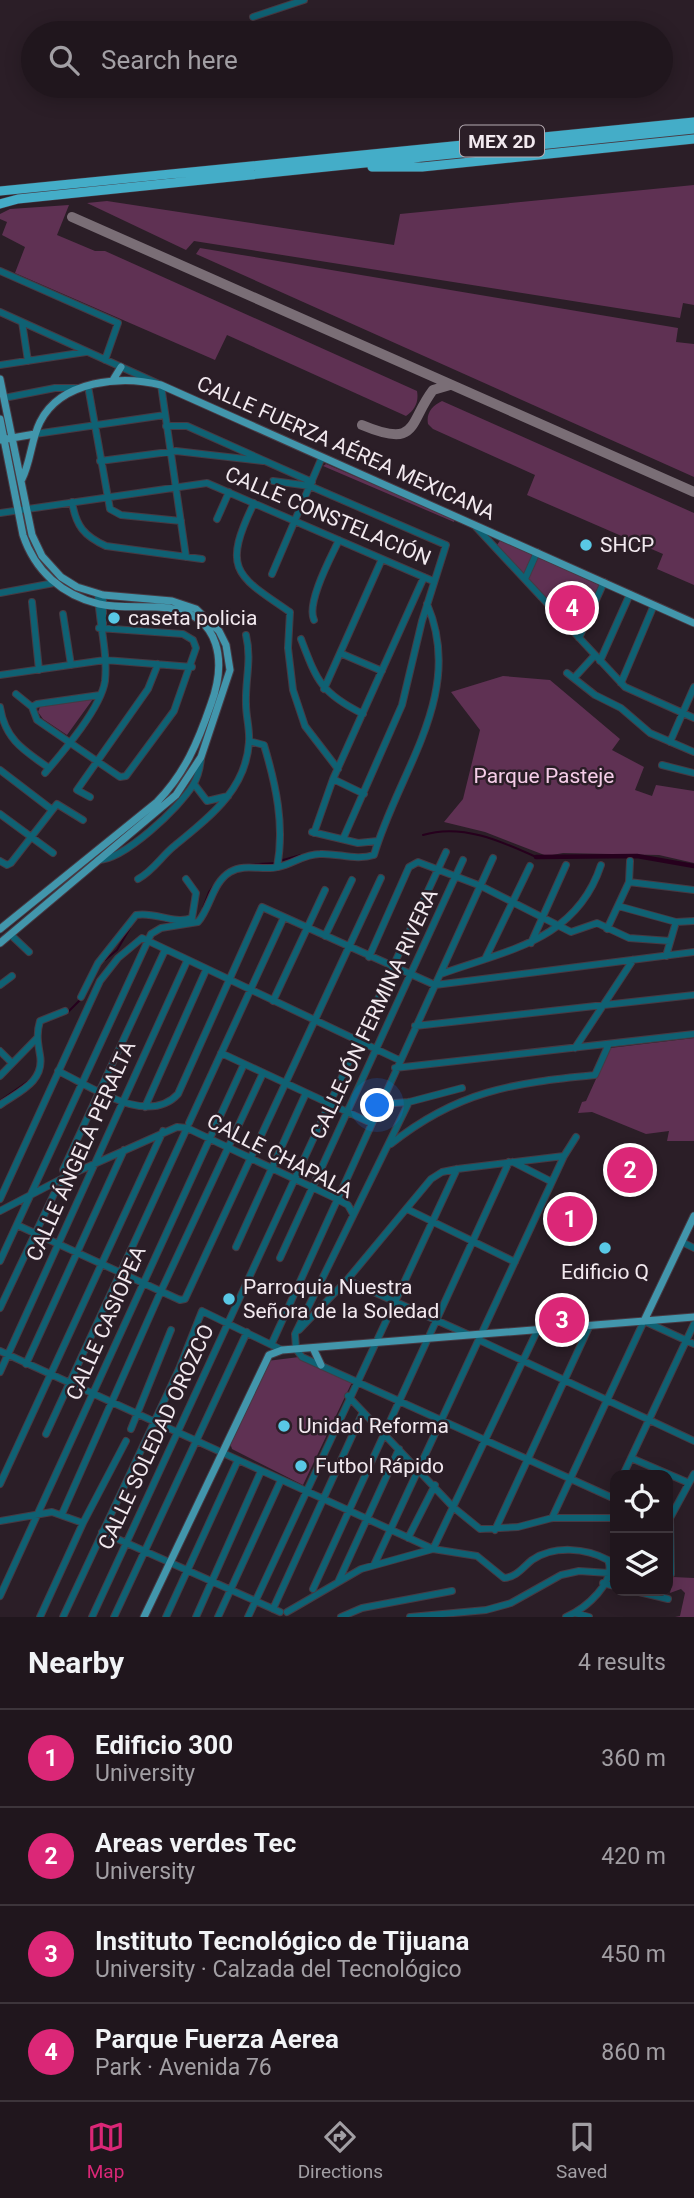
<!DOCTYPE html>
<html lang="en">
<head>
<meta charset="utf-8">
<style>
  :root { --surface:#20161d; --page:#2d232a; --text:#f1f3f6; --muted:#a29fa4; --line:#3d353b; --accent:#db2777 }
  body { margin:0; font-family:Roboto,sans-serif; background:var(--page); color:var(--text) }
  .controls { position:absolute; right:21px; bottom:21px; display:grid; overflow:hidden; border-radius:14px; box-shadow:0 4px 18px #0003 }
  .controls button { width:63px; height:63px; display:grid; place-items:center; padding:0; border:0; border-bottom:2px solid var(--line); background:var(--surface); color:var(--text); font:35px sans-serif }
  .you { position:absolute; left:378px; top:1106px; width:24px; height:24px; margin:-18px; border:5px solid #fff; border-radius:50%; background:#1a73e8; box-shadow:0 0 0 10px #1a73e833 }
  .badge { display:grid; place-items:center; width:46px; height:46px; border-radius:50%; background:var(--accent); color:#fff; font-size:23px; font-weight:700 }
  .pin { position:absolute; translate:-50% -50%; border:4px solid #fff; box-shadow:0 2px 7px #0006 }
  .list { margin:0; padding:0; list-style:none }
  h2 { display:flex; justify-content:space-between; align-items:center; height:91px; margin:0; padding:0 28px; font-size:30px }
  h2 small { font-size:23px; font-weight:400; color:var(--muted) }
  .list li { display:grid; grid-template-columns:46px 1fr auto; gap:21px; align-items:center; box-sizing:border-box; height:98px; padding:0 28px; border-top:2px solid var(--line) }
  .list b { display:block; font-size:26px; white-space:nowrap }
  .list p { margin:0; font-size:23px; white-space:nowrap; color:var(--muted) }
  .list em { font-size:23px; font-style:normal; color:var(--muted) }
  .icon { flex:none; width:38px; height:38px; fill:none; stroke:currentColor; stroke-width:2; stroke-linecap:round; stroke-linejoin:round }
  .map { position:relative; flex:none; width:694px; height:1617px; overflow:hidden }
  .search { position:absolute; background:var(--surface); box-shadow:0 4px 18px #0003; left:21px; right:21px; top:21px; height:77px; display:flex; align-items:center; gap:18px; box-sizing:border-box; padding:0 24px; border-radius:38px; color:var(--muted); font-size:26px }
  .sheet { height:483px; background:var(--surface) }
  nav { display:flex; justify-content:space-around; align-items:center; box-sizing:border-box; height:98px; border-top:2px solid var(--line); background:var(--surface); font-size:19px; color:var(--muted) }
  nav a { display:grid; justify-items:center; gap:4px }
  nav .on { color:var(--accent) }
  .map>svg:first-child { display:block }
  .green { fill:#5f3153 }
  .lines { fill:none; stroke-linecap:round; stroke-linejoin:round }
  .stream { stroke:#26001d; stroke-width:2 }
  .canal { stroke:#26001d; stroke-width:4.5 }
  .taxiway { stroke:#7a6e76; stroke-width:10 }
  .minor-casing { stroke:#473a43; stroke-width:8 }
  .major-casing { stroke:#473a43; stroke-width:9 }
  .highway-casing { stroke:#473a43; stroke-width:10 }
  .minor { stroke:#0f6173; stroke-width:6 }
  .major { stroke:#4296ac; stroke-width:7 }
  .highway { stroke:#44adc8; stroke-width:9 }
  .poi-dot { fill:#59c8e5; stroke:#2b1e27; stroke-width:2.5 }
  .labels { text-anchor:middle; stroke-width:5; stroke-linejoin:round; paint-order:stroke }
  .shield { fill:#2b1e27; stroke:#b6acb3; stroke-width:2 }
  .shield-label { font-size:19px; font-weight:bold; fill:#f2e9ef }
  .street-label { font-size:21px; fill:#f2e9ef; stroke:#2b1e27 }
  .poi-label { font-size:21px; fill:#f2e9ef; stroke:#2b1e27; text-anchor:start }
  .park-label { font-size:21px; fill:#f5cde8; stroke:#2b1e27 }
</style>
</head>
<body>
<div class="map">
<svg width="694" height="1617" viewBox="0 0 694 1617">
  <rect width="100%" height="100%" fill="#2b1e27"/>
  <path class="green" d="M694,185v120l-11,-2 -3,15 -486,-77 -8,9 -99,-47 20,-2 287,44 6,-31z
    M69,205l-12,30 38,16h10l312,140c2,11 -2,19 -11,25l-179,-81 -12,25 -200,-87 10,-26 -23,-12 5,-13 -7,-3v-5l10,-5z
    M200,248l478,80 -2,14 18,2v133l-498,-223z
    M442,401l252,112v72l-37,-16 6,-15 -136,-59 8,-20 -102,-46 -5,-5c-2,-11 4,-18 14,-23z
    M326,464l129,55 -1,3 -131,-56z
    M501,539l98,46 -21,46 -81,-86z
    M503,676l47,4 70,59 -8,11 32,17 -9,23 17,6 4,-11 38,6v72l-35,-8 -96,-2 -16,3 -62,-24 -41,-10 19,-23 17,-69 -29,-38z
    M93,699l-26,36 -24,-16 -5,-7 2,-5z
    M694,1038v103h-27l2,-10 -23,3 -54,-22 -14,1 4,-11 4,-1 24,-53z
    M299,1357l53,25 -49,103 -71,-36 -2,-6 37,-82z
    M673,1577l21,1v39h-19l5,-1 5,-23 -4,-4 -11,4z"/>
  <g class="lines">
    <path class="stream" d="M423,835c38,-12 78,6 113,22
      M283,860l18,-5
      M244,865l32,-2
      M203,908l6,-16 11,-15
      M158,919l15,4
      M105,960l12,-10 13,-22
      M68,1012l13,-13
      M0,1101l30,-21"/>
    <path class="canal" d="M536,857l101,-1 57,10"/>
    <path class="taxiway" d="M72,217l622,275
      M362,425c57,24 46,-2 71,-35l17,-5"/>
    <defs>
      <path id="minor" d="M253,17l51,-17
        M0,271l118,52 -13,37
        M0,312l161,73 25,172
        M22,322l6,39
        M0,365l86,-13
        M88,386l22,123 11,6 60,6
        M4,398l51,-10h24
        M166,426h21l125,56
        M35,434l130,-19
        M100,461l76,-10 87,10
        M273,481l37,5 136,59 -24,76 -20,84 -59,134
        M72,502c4,24 12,34 34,44l96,13
        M254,503c-32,66 -19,72 36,109l-2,36 5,42 12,36 33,43
        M0,513l207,-30 226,98
        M217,519l12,-27
        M475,526l150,161 69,31
        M272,574l50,-117
        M525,579l12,-27
        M0,593l54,-10
        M103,595v34
        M32,602l7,68
        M63,614l8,51
        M314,620c-8,-17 17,-63 25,-80
        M579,638l25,-56
        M301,639c16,42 20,54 62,75
        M340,653l42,18
        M600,661l30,-67
        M567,673l28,22 26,13 29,25 44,19
        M0,675l105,-15 87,7
        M574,678l21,-23
        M621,683l33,-78
        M324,689l58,-130
        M16,694l16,13 5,13 83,57 6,-1 48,-65 22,-63 -3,-8 -10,-6 -84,-6
        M0,707c5,32 23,43 49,61
        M32,707l5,-3 63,-9
        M249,741l15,4c12,40 21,81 13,122
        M670,742l24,-55
        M662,765l32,8
        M0,770l51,39
        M45,773c18,-21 56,-65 60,-92 3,-29 -6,-58 -7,-87
        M333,779l31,15
        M194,784l13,17 21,-5
        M90,797l-13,-7 71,-101 10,-25
        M0,814l53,39
        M312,832l46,11 20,-2
        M314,833l19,-54 91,-202
        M98,860c26,0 81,-52 95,-75 5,-8 7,-17 8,-26
        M0,861l7,4 4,-2 46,-59 26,16
        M138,879c15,-8 23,-22 35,-32 35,-29 73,-56 76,-105 1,-13 -3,-25 -3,-38 -1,-24 6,-44 0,-69
        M629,882l65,8
        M618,906l58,16 18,-1
        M607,929l22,-47 1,-21
        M11,935l18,17
        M325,936l27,-56
        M531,943l35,-78
        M666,956l10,-34
        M369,957l40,-90 9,-5 63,24 90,46 26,-9 32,15 41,3
        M486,957l44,-91
        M441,974c66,-24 135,-33 160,-109
        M0,985l12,-9
        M81,997l17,-34 38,-48c19,-4 37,10 56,3l4,-25 -10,-14
        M273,1001l52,-111
        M415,1026l279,-31
        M575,1048l58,-88
        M0,1051l12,12
        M221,1053l150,70
        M395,1068l299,-34
        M58,1071c32,15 90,56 120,23l84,-187 173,78 259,-33
        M0,1076l37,-38
        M409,1102l-114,232 1,15 6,8 313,142
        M379,1104l30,-2 53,-14
        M0,1105c18,-13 45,-23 40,-50 -2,-12 -4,-21 0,-34l25,-10
        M145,1107l61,-137
        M189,1123l95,-206
        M391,1144c66,-53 122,-61 204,-69l14,-31
        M513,1162l39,20
        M0,1199l100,-218 18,-23 24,-20 257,122
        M407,1209l108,53
        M0,1211l65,-34 112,-50 10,1 150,71 11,6 5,9
        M17,1225l163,75 5,-1 196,-421
        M682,1242l12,6
        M236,1247l70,-154
        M280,1258l183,-398
        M0,1261l151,-327 10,-6 37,-6c13,-15 14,-39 32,-50 15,-9 33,-1 48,-5 15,-3 26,-13 42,-13 18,-1 36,7 54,1 24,-83 92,-161 53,-251
        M347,1280l120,54
        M0,1308l54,-114 14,-12 -5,-12 102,-220
        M299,1330l48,-50 84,-101 11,-7 15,-3 107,-13
        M479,1340l215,101
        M272,1343l221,-485
        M0,1351l433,198 44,7 27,22c13,-1 19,-11 28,-18 22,-15 54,-12 76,0 9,22 -23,49 -42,57
        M26,1364l98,-214
        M0,1372l187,-411
        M348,1396l105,111 27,22 38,-2 34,-9h63
        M131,1429l40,-99
        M46,1434l141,-306
        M631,1458l58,25
        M623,1475l71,-151
        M0,1484l163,-353
        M62,1514l99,-223 102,-218
        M552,1518l92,-197 50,23
        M0,1521l52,-9 31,11
        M495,1530l95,-205
        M102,1532l178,80
        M408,1538l27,-53
        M433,1549l105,-220
        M374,1565l190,-409 12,-19
        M671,1574l-1,-56 24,-44
        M339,1580l60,-131
        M603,1583l12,3
        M313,1589l196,-427
        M635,1591l33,8
        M0,1596l244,-532
        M273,1609l90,-197
        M287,1612l74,-43 72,-20
        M575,1613l14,4
        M40,1617l43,-94 43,-82
        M63,1617l116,-248 23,-58 80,39
        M92,1617l354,-765
        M114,1617l133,-285
        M166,1617l72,-157
        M196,1617l65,-146
        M218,1617l63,-137
        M248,1617l209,-448
        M341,1617l21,-9 90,-17
        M410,1617l76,-7 25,-7 50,-28 18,-4 30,2"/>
      <path id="major" d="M0,379l32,156 10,21 19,21 16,10 26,8 69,6 24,8 23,22 7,14 4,25 -29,87 -25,38 -176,148
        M113,380l8,-13
        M0,419l23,116c12,36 39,60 76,69 22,5 47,1 70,4 53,8 57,55 42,96 -13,38 -26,69 -54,98l-157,127
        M0,440l35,-6
        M22,479c9,-18 9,-39 18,-57 21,-42 82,-47 121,-37l533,238
        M644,1321l50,-105
        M313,1348l8,17
        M144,1617l125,-262 13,-5 412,-33"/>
      <path id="highway" d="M372,167h50l272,-28
        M0,191l694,-69
        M0,204l18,-5 676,-70"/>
    </defs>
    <use href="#minor" class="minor-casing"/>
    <use href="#major" class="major-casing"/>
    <use href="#highway" class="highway-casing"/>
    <use href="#minor" class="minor"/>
    <use href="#major" class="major"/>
    <use href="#highway" class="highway"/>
  </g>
  <g class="poi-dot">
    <circle cx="586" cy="545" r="7"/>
    <circle cx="114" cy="618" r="7"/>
    <circle cx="605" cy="1248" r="7"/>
    <circle cx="229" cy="1299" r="7"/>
    <circle cx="284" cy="1426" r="7"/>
    <circle cx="301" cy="1466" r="7"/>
  </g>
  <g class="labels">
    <rect class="shield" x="460" y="125.5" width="84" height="31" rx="5"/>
    <g class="shield-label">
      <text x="502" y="148">MEX 2D</text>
    </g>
    <g class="street-label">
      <text transform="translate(346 448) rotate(24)" y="7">CALLE FUERZA AÉREA MEXICANA</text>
      <text transform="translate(328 516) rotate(23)" y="7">CALLE CONSTELACIÓN</text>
      <text transform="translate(374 1014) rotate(-65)" y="7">CALLEJÓN FERMINA RIVERA</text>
      <text transform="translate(81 1151) rotate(-66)" y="7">CALLE ÁNGELA PERALTA</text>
      <text transform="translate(280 1156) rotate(27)" y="7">CALLE CHAPALA</text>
      <text transform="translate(106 1323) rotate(-66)" y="7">CALLE CASIOPEA</text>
      <text transform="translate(156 1437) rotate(-65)" y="7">CALLE SOLEDAD OROZCO</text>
    </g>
    <g class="poi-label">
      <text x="600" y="552">SHCP</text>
      <text x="128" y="625">caseta policia</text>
      <text x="605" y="1279" text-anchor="middle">Edificio Q</text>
      <text x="243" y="1294">Parroquia Nuestra<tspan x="243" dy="24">Señora de la Soledad</tspan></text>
      <text x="298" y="1433">Unidad Reforma</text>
      <text x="315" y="1473">Futbol Rápido</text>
    </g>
    <g class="park-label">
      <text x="544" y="783">Parque Pasteje</text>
    </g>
  </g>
</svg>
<div class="controls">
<button><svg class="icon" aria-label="locate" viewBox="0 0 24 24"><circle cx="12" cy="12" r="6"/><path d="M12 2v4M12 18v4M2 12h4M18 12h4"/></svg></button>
<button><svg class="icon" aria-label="layers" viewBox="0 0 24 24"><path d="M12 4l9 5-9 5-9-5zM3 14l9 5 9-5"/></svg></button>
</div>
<div class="you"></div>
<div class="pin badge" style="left:570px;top:1219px">1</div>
<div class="pin badge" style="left:630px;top:1170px">2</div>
<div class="pin badge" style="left:562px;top:1320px">3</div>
<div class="pin badge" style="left:572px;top:608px">4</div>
<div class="search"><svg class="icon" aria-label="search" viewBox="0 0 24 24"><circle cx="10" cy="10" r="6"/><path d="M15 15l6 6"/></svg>Search here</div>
</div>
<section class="sheet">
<h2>Nearby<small>4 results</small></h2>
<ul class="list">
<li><span class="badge">1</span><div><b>Edificio 300</b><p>University</p></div><em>360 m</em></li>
<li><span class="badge">2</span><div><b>Areas verdes Tec</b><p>University</p></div><em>420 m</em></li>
<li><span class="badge">3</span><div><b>Instituto Tecnológico de Tijuana</b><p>University · Calzada del Tecnológico</p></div><em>450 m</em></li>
<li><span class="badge">4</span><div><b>Parque Fuerza Aerea</b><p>Park · Avenida 76</p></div><em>860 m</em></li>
</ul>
</section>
<nav>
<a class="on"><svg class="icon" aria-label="map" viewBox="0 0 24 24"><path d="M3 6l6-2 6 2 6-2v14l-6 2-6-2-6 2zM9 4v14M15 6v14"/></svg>Map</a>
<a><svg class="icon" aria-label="directions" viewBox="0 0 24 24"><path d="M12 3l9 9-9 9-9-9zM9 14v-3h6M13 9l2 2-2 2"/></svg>Directions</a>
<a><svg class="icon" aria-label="saved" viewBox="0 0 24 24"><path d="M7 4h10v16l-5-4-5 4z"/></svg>Saved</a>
</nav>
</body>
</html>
